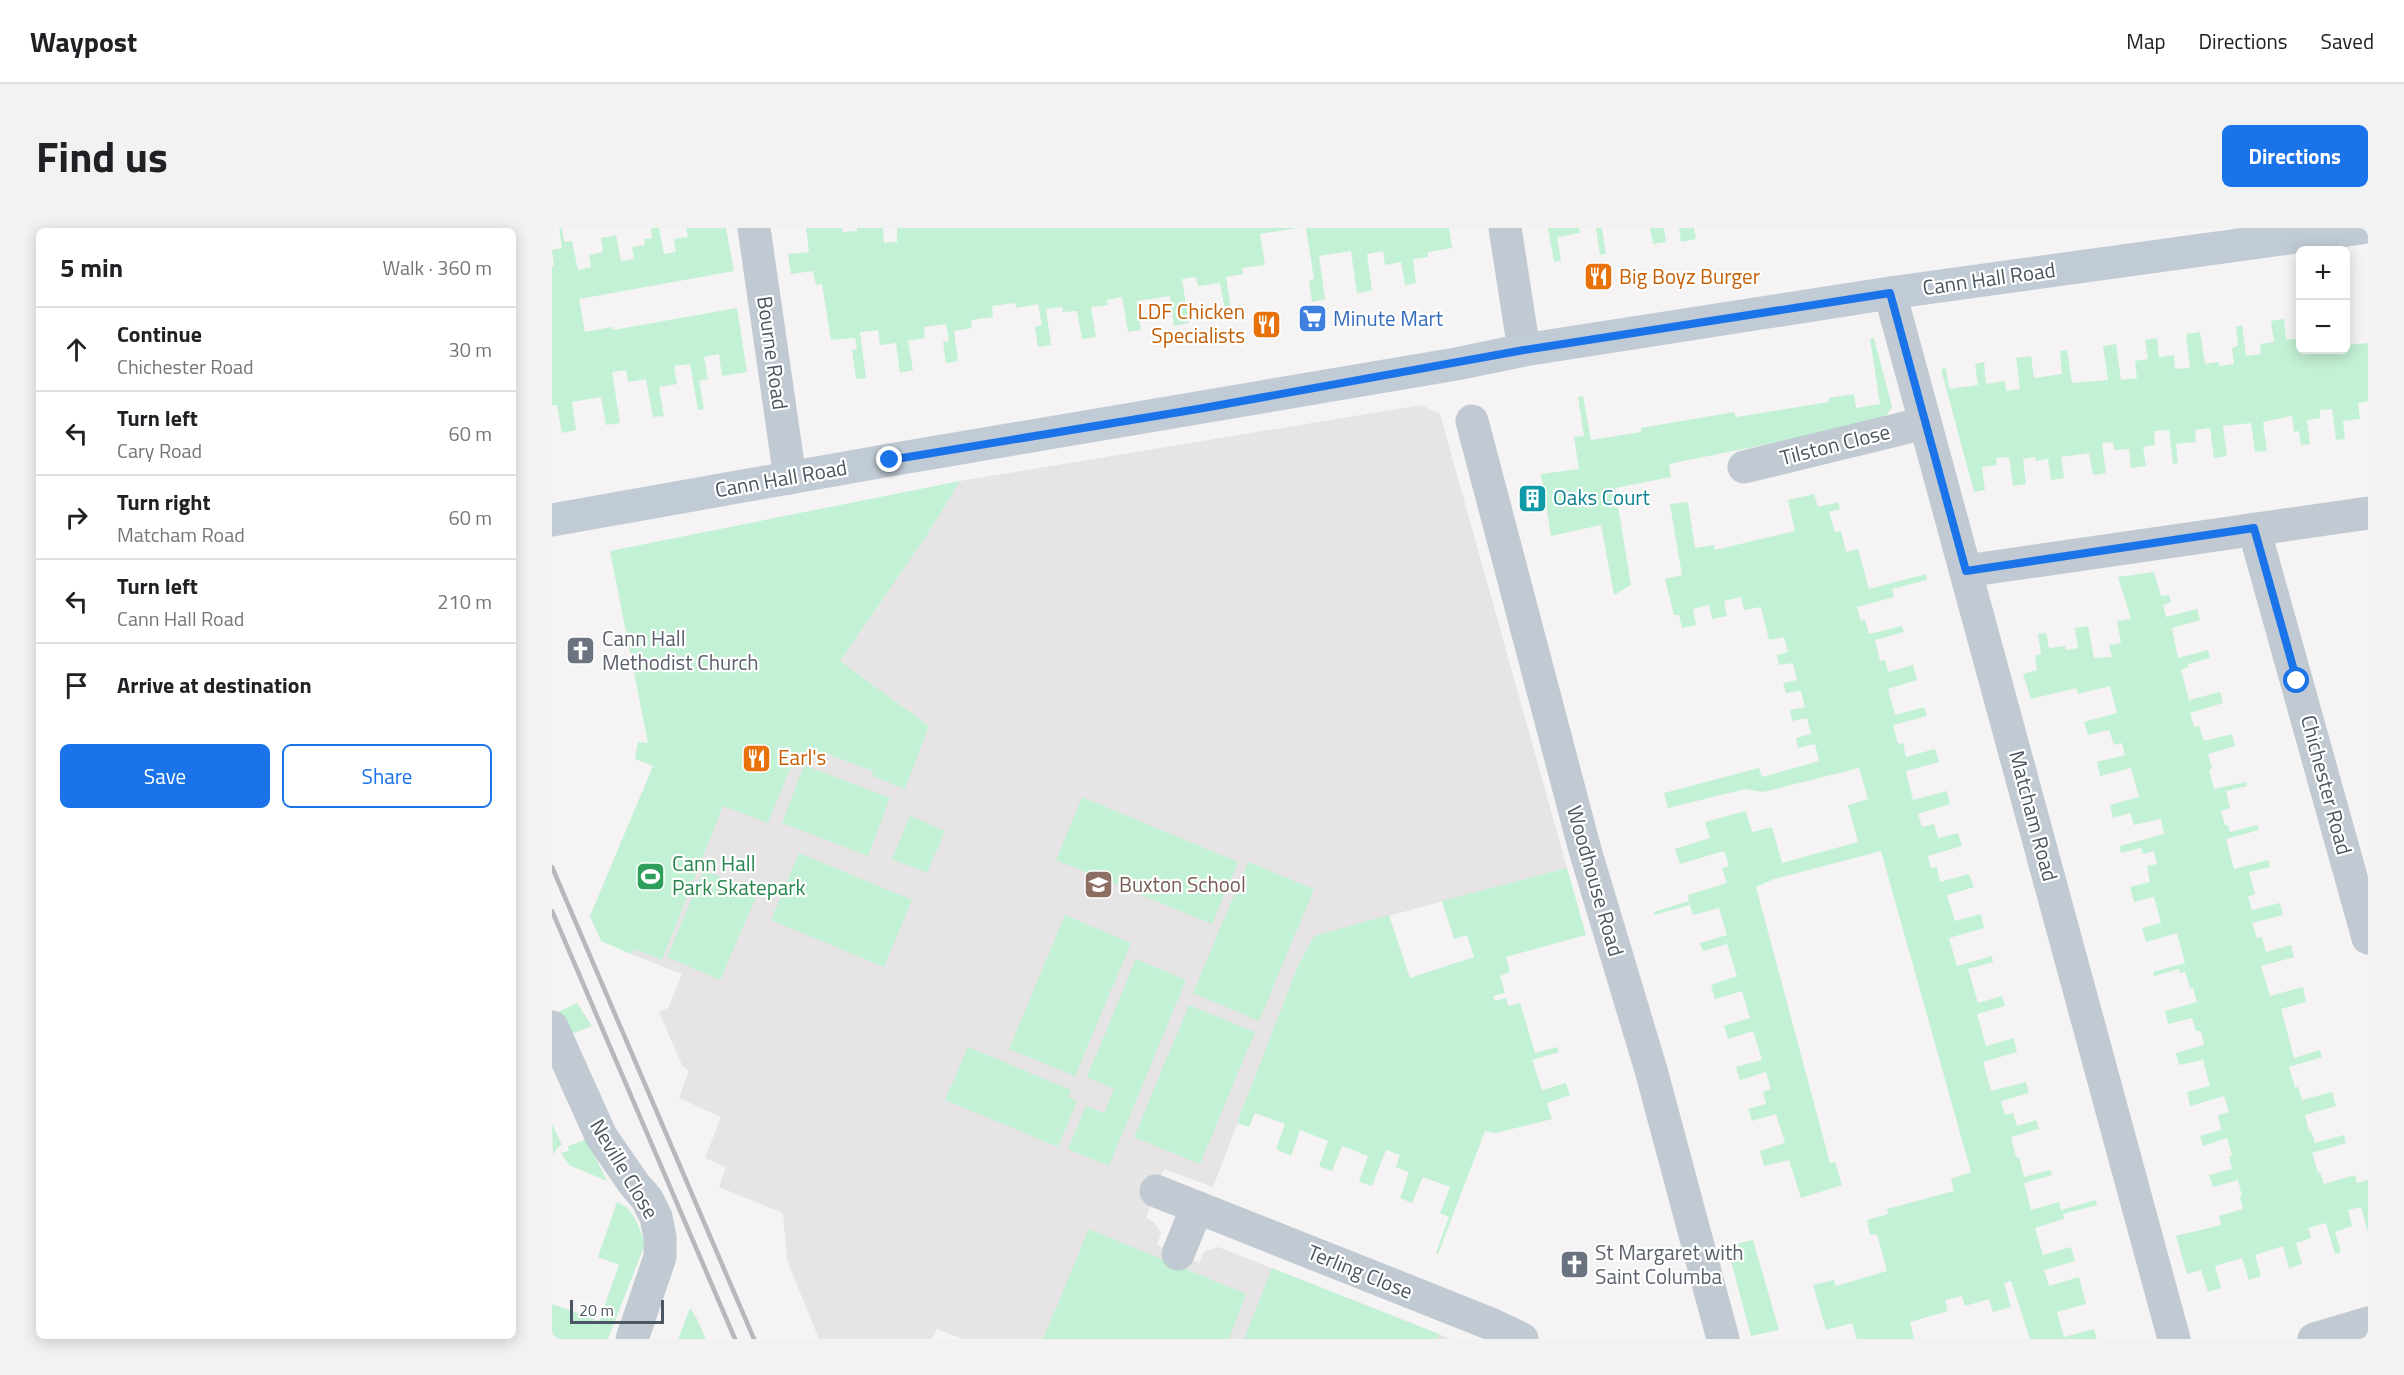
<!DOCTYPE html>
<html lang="en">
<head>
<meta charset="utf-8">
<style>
  :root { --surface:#fff; --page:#f2f2f2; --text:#202124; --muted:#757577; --line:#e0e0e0; --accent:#1a73e8 }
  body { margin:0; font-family:"Titillium Web",sans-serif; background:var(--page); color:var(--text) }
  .controls { position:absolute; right:18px; top:18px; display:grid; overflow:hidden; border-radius:9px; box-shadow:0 3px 15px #0003 }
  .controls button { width:54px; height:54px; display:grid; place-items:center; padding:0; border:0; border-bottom:2px solid var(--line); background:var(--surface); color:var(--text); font:30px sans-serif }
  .scale { position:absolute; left:18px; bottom:15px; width:94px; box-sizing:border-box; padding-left:6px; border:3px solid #4a5661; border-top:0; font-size:16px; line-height:21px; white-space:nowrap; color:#4a5661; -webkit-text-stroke:4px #fff; paint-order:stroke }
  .stop { position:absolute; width:18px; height:18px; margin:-14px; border:4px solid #1a73e8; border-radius:50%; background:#fff }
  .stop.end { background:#1a73e8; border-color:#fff; box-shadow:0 2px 6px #0008 }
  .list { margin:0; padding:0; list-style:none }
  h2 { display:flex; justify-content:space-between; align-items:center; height:78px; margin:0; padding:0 24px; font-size:26px }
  h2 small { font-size:20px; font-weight:400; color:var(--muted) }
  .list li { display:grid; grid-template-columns:39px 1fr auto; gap:18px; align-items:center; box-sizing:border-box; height:84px; padding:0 24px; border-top:2px solid var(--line) }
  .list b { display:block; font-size:22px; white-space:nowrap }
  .list p { margin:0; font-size:20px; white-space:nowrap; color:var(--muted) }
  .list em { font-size:20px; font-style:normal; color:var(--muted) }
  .actions { display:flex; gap:12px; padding:18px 24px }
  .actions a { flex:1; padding:14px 0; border:2px solid var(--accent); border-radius:9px; text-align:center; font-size:21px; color:var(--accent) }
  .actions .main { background:var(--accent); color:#fff }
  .icon { flex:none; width:33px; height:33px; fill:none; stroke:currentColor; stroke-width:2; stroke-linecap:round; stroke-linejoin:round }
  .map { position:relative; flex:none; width:1816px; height:1111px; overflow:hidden; border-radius:9px }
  header { display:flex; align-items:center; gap:36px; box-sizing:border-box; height:84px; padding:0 30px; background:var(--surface); border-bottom:2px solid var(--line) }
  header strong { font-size:28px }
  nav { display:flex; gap:33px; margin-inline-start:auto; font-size:21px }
  .intro { display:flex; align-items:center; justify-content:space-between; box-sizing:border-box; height:144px; padding:0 36px }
  h1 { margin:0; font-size:42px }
  .button { padding:15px 27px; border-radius:9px; background:var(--accent); color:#fff; font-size:21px; font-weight:700 }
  main { display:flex; gap:36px; padding:0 36px }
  aside { flex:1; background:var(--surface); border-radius:9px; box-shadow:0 3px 15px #0003 }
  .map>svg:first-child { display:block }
  .education { fill:#e6e4e5 }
  .green { fill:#c3f1d5 }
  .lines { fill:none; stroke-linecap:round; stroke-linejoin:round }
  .street { stroke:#c1cad2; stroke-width:33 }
  .secondary { stroke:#c1cbd6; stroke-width:33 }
  .rail { stroke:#b5b8bd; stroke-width:4.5 }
  .route { stroke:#1a73e8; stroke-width:8 }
  .labels { text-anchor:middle; stroke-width:4.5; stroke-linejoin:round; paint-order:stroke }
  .food-label { font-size:21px; fill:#c56008; stroke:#fff; text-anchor:start }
  .street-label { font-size:21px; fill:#4a5661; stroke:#fff }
  .shop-label { font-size:21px; fill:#366cbe; stroke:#fff; text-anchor:start }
  .culture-label { font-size:21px; fill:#0d838f; stroke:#fff; text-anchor:start }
  .worship-label { font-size:21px; fill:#5b616d; stroke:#fff; text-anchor:start }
  .leisure-label { font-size:21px; fill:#27864d; stroke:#fff; text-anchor:start }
  .education-label { font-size:21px; fill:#785e54; stroke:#fff; text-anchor:start }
</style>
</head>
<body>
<header>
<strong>Waypost</strong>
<nav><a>Map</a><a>Directions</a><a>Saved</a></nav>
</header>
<div class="intro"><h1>Find us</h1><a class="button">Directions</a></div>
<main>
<aside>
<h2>5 min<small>Walk · 360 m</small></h2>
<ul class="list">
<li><svg class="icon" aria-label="ahead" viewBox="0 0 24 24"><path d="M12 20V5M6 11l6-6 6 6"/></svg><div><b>Continue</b><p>Chichester Road</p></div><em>30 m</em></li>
<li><svg class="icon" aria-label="left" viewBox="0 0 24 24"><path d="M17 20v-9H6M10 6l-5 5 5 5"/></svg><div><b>Turn left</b><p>Cary Road</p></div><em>60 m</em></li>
<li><svg class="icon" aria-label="right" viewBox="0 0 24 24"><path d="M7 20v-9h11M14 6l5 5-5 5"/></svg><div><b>Turn right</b><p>Matcham Road</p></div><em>60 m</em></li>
<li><svg class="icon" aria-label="left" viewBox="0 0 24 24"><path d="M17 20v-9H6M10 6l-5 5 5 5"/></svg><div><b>Turn left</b><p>Cann Hall Road</p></div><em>210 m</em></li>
<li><svg class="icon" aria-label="arrive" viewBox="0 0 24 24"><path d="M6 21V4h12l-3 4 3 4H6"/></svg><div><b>Arrive at destination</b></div></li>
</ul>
<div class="actions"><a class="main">Save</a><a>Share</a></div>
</aside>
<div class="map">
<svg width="1816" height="1111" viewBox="0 0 1816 1111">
  <rect width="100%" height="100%" fill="#f5f3f3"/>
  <path class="education" d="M869,177l19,9 127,454 -253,68 -16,30 -85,221 -49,-18 -18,49 8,4 7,11 -4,12 42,18 5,-11 14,-5 233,92h-488l-26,-10 -5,10h-113l-32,-79 -4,-47 -64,-26 7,-20 -21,-9 16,-41 -42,-19 10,-27 -7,-6 -23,-53 9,-4 14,-34 -51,-20 3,-5 28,10 61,-154 45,17 21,-53 36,-16 48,18 -1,4 57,-49 -89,-65 87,-126 33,-54z"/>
  <path class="green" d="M7,0h3l2,14 8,-1 6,29 13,-3 -2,-12 14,-3 -2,-14 15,-3 5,26 13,-2 -2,-12 13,-2 -1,-6 8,-1 -1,-10h8l5,26 12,-2 -2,-13 14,-2 -2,-9h40l8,43 -155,28 6,33 27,-5 1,3 124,-22 10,64 -25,4 -3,-22 -15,3 4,22 -9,2 5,28 -6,1 -8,-46 -16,2 3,18 -18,3 5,29 -11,1 -7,-38 -18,3 -2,-12 -14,2 8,51 -14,2 -5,-28 -29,5 4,28 -14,3 -5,-28h-5v-138l2,-1 -2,-16 10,-2z
    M254,0h36l1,4 14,-1v-3h26l1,15 13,-1v-14h401l-38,6 5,31 -23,3 1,6 -17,3 6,38 -6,1 -6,-33 -22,3 -2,-9 -14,2 7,44 -15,3 -4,-30 -33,5 4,29 -13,2 -6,-35 -15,3 1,5 -17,2 5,30 -14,2 -5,-28 -14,1 -1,-5 -16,2 5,36 -13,2 -3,-20 7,-2 -4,-21 -22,4 -1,-5 -23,3 1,11 -22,3 1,8 -18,3 4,30 -12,2 -3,-21 6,-1 -3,-17 -22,3 1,11 -17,3 5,29 -13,3 -4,-30 -16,2 -2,-15 -18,2 6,46 -10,1 -4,-29 5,-1 -2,-11 -24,2 -9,-56 -6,1 -3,-14 -22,3 -3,-20 21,-2z
    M754,0h143l3,20 -24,4v5l-15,2 3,24 -11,2 -4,-23 -16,3 -2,-14 -16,3 5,37 -15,2 -6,-42 -32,5 6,43 -13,3 -3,-22 5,-1z
    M996,0h31l1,5 -23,4 4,24 -7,1z
    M1044,0h6l4,26 -6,1z
    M1098,0h14l2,14 -13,2z
    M1127,0h15l2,11 -15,3z
    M1732,91l2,21 14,-2v12h5l1,3 40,-3v-18l3,13 19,-2v58l-10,2 2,16 -17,2 2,18 -9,1 -4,-31 -12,1v8l-13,2 3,24 -9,1 -2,-14 -5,1 -2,-16 -29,6 4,29 -12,1 -4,-29 -28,3 4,30 -13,2 -4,-30 -15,2 1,12 -20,2 2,19 -5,1 -4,-34 -15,1 1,14 -12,2 3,19 -15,2 -2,-19 -15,1 -1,-8 -11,1 4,30 -13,2 -4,-22 -28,4 3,21 -13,2 -3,-21 -12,2 -1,-4 -12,2 3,25 -13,2 -4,-29 -13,1 1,7 -15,2 3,23 -11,2 -33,-123 5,-1 3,21 29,-4 -3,-21 9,-2 2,22 19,-3 1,10 14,-2 -4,-31 15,-2 3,22 28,-4 -2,-23 7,-1 5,33 36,-3 -5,-34 13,-2 5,36 16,-2 -2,-17 13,-2 -3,-19 12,-2 2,19 15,-2 1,14 15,-1 -4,-34 14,-2 5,32 14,-2v4l15,-2 -2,-16 6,-2 -2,-19 6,-2 4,31 15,-2 -1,-10 14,-2 -3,-21z
    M1322,110l18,69 -7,11 -8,4 -208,42 2,13 -56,11 16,97 -17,10 -13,-70 -50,11 -10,-62 38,-5 -5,-32 10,-1 -6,-39 5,-1 8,44 50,-8v-4l93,-16 2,5 93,-15v-4l25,-4 2,14 24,-4 -10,-65z
    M408,253l-33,54 -87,126 89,65 -24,63 -33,-13 1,-5 -48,-18 -35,16 -22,54 -45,-17 -61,154 -28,-11 -3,5 -30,-13 -11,-25 63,-150 -18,-7 3,-17 10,1 -38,-192z
    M1262,266l4,13 20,-5 2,7 -11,3 6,20 6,-1 5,21 12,-3 11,40 57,-15 1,6 -35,9 2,8 -37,10 4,14 4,-1 4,14 33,-8 2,6 -29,8 5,21 5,-1 3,12 25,-7 4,15 -29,9 7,26 29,-8 3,9 -34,9 5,19 5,-1 3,14 29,-8 4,13 -33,9 7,29 34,-9 3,13 -32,10 4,13 12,-3 4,14 20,-5 4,13 -34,10 3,12 6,-1 3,15 29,-8 5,13 -27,8 8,26 26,-7 3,14 -35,10 8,28 35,-10 1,6 -25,7 10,34 24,-7 3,10 -28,8 9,32 28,-8 3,14 -34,10 8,29 35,-9 3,11 -28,8 4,14 8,-2 4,13 19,-6 3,9 -28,8 5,20h3l5,20 26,-7 2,5 -28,8 7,27 28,-8 2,8 35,-10 1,5 -34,9 1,5 -29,9 8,27 28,-8 4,14 -31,9 5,16 30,-9 7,27 -29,8 7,25 30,-8 3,10h-67l-19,-58 -7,2 7,24 -18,5 -4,-13 -24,7 -3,-10 -17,4 3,11 -38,11 4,17h-57l-5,-16 -26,7 -13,-45 21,-5 2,6 51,-15 -10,-37 -7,1 -3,-15 21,-6 -1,-5 67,-18 -3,-12 20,-7 -90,-321 -107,28 -18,8 74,276 5,-1 7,23 -41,13 -12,-38 -25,6 -4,-15 25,-8 -9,-29 -24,7 -4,-12 18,-5 -3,-12 8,-3 -5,-17 -26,8 -4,-13 26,-7 -9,-29 -25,8 -4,-13 26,-8 -8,-27 -27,8 -4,-14 26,-9 -10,-32 -24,7 -3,-8 27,-8 -8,-27 -26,7 -3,-10 -36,10v-3l35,-11 -1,-6 39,-12 -5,-15 7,-2 -5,-15 -44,13 -5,-15 35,-11 -5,-16 41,-11 6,21 20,-5 10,36 76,-21 -10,-37 20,-6 -9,-31 -96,24 -18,-3 -77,19 -4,-15 95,-25 3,9 57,-16 -4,-17 -17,4 -2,-10 15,-4 -4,-16 -15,3 -2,-11 15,-3 -4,-16 -15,2 -3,-10 14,-3 -4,-17 -14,2 -2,-10 11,-3 -4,-15 -15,3 -8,-33 -17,3 -3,-13 -17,4 3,15 -15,3 -3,-14 -16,4 3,16 -14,3 -3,-13h-5l-9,-36 17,-4 -12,-71 18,-2 7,46 19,-3 1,5 80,-19 -7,-31z
    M1602,344l7,24 8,-1 2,7 -8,3 3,12 31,-8 3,11 -28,8 6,30 30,-8 2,8 -22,6v3l-7,3 8,30 31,-8 3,11 -33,10 4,14 5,-1 5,15 28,-7 3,12 -27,8 4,14 -3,2 5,19 32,-7 1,4 -21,5 4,17 -9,3 4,14h3l2,7 27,-7 2,5 -33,9 8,30 34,-9 2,7 -21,5 6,22 -7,3 4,13 28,-7 3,12 -31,8 5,15 5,-1 4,15 25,-7 3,12 -33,9 9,30 33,-9 3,15 -25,7 13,49 26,-8 2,7 -33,10 6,20h3l4,13 30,-8 4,14 -31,9 4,16h2l4,12 29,-8 2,8 -34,10 6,20 2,-1 4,12 31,-9 2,8 11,-3v52l-7,-25 -13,3 4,16 -17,6 6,20 -6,2 -9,-31 -18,5 3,10 -15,5 6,21 -13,4 -6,-22 -28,9 6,21 -12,4 -7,-22 -27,8 6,22 -13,4 -7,-22 -14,4 -11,-38 45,-11 -2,-9 24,-7 -3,-12 2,-1 -4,-16 -25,7 -4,-12 23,-6 -3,-13 3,-1 -5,-17 -24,8 -3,-10 21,-6 -3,-15 11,-3 -5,-16 -34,10 -3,-14 23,-6 -7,-26 -24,5 -3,-12 28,-8 -3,-14h-5l-4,-13 -24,6 -3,-13 32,-9 -4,-14h-3l-5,-16 -5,1 -1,-4 -25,7 -1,-4 32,-9 -8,-30 -31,9 -4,-14 19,-5 -7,-26 -20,5 -4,-15 20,-5 -3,-16 10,-2 -3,-13 -11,3 -2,-6 -20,5 -1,-7 44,-12 -3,-15 -27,6 -4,-12 -17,5 -3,-13 29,-8 -8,-29 -31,8 -3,-14 28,-7 -3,-12 -8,2 -5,-15 -21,5 -4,-13 33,-9 -7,-27 -32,8 -2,-6 -45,11 -8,-25 14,-4 -2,-14 6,-2 -3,-20 8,-1 3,15 16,-2 1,4 12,-2 -3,-20 13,-2 6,32 18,-1 -3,-12 12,-2 -4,-22 14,-2 -13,-42z
    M252,537l86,33 -22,58 -86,-33z
    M530,569l156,65 -26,62 -156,-64z
    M358,588l35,15 -18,42 -35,-14z
    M247,625l113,47 -28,67 -113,-47z
    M696,634l66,27 -55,132 -66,-28z
    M1015,640l19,67 -80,22 4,15 -10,4 5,17 -12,3 2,5 11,-3 2,8 12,-3 15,50 22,-6 2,5 -27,8 10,30 24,-7 4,12 -23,8 5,16 -57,14 -10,-2 -47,123 -2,-1 13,-36 -9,-4 10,-26 -27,-10 -11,26 -12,-5 9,-26 -13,-5 4,-12 -14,-5 -14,36 -13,-4 9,-26 -26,-10 -10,25 -13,-5 9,-25 -28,-11 -9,26 -15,-7 9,-25 -30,-11 -6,14 -12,-4 61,-157 16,-30 75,-21 21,63 64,-21 -7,-22 -13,4 -12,-38z
    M152,642l54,23 -38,87 -53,-23z
    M513,687l66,28 -56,133 -66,-27z
    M584,731l50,21 -77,186 -41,-17 18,-43 18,7 10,-24 -27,-12z
    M25,775l15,23 -23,9 -11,-23z
    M637,777l66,27 -55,132 -66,-27z
    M416,819l103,43 -3,7 9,4 -19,46 -113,-47z
    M0,896l10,21 -5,3 -4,7z
    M36,911l1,5 18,37 -38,-16 -8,-12 8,-2 -1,-5z
    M65,974c18,7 22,26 28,42l-37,95h-56v-35l47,17 20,-56 -21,-8z
    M537,1001l157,65 -17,45h-186z
    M1201,1012l26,90 -28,6 -24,-90z
    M720,1040l167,66 -2,5h-193z
    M138,1080l7,11 9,20h-28z"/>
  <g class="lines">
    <path class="street" d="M202,0l36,250
      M953,0l19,122
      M1338,65l284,1046
      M920,193l113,429 66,220 72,269
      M1192,239l181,-44
      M1702,301l114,409
      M1414,343l402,-58
      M0,799l49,109 33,48 13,15 9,18 4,20v20l-28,82
      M604,963l335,133 31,15
      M626,1026l19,-47
      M1762,1111l54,-16"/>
    <path class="secondary" d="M0,292l338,-60 566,-96 68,-14 366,-57 472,-65"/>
    <path class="rail" d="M0,639l202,472
      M0,683l183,428"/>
  </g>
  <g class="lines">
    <path class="route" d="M338,232l308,-51 326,-59 366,-57 76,278 288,-43 43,153"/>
  </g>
  <defs>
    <symbol id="restaurant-square" viewBox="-11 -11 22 22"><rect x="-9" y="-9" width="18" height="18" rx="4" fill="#e8710a" stroke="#fff"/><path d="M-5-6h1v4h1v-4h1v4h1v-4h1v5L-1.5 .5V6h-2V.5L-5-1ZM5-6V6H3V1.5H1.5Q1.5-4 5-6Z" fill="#fff"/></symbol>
    <symbol id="supermarket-square" viewBox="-11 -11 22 22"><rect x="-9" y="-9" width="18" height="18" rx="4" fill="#3f7fe0" stroke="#fff"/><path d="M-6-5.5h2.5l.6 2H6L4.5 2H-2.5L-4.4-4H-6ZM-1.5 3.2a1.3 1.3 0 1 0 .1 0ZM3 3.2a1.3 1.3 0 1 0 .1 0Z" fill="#fff"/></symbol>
    <symbol id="building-square" viewBox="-11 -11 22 22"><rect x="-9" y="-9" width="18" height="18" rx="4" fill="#0f9aa8" stroke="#fff"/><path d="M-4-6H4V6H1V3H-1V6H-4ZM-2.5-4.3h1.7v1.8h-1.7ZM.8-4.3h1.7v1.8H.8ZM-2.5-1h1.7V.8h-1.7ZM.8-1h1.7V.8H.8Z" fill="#fff"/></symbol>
    <symbol id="church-square" viewBox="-11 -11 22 22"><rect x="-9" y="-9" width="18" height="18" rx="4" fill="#6b7280" stroke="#fff"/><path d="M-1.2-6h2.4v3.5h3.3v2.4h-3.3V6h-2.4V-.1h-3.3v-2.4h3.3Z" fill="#fff"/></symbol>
    <symbol id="stadium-square" viewBox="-11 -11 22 22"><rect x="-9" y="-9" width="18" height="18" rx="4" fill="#2e9e5b" stroke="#fff"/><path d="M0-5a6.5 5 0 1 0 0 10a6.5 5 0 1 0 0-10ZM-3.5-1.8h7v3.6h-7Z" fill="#fff"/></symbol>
    <symbol id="school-square" viewBox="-11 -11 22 22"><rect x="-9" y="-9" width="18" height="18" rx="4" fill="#8d6e63" stroke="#fff"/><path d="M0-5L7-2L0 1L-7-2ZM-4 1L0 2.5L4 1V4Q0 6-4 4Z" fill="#fff"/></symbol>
  </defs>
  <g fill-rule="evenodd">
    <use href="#restaurant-square" x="1030" y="32" width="33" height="33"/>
    <use href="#supermarket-square" x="744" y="74" width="33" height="33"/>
    <use href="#restaurant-square" x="698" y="80" width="33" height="33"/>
    <use href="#building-square" x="964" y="254" width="33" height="33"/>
    <use href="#church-square" x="12" y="406" width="33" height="33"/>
    <use href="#restaurant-square" x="188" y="514" width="33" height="33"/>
    <use href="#stadium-square" x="82" y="632" width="33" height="33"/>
    <use href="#school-square" x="530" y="640" width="33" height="33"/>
    <use href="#church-square" x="1006" y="1020" width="33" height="33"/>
  </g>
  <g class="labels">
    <g class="food-label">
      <text x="1067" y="56">Big Boyz Burger</text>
      <text x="693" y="91" text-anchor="end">LDF Chicken<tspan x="693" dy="24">Specialists</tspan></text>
      <text x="226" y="537">Earl's</text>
    </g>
    <g class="street-label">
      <text transform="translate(1437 51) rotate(-8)" y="7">Cann Hall Road</text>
      <text transform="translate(220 125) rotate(82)" y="7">Bourne Road</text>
      <text transform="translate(1283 217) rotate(-14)" y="7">Tilston Close</text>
      <text transform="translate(229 251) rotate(-10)" y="7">Cann Hall Road</text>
      <text transform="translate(1774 557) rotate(75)" y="7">Chichester Road</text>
      <text transform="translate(1481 588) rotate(75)" y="7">Matcham Road</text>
      <text transform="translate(1043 653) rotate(74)" y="7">Woodhouse Road</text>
      <text transform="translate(72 941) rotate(59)" y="7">Neville Close</text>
      <text transform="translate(808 1044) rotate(22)" y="7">Terling Close</text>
    </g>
    <g class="shop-label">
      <text x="781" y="98">Minute Mart</text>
    </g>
    <g class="culture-label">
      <text x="1001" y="277">Oaks Court</text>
    </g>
    <g class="worship-label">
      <text x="50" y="418">Cann Hall<tspan x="50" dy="24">Methodist Church</tspan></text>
      <text x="1043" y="1032">St Margaret with<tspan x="1043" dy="24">Saint Columba</tspan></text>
    </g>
    <g class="leisure-label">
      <text x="120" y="643">Cann Hall<tspan x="120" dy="24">Park Skatepark</tspan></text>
    </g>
    <g class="education-label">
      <text x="567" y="664">Buxton School</text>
    </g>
  </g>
</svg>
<div class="controls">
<button>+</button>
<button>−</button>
</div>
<div class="scale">20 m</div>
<div class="stop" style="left:1745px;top:453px"></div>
<div class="stop end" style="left:338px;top:232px"></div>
</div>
</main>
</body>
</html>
